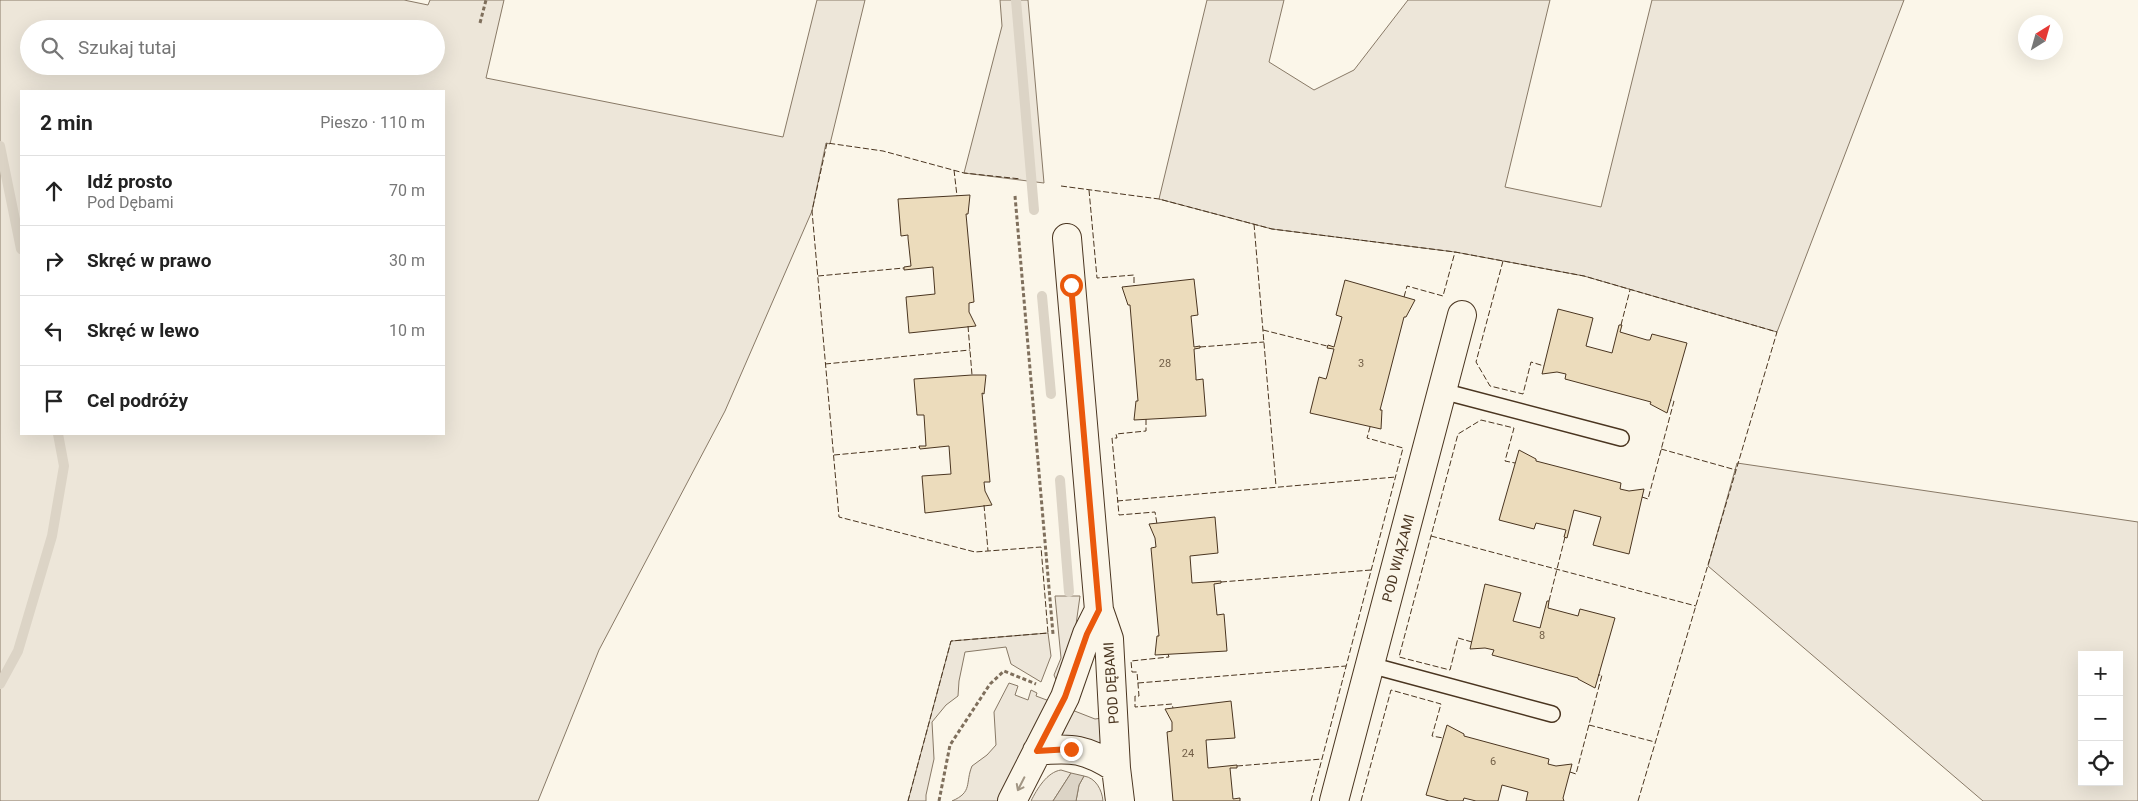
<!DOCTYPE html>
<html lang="pl">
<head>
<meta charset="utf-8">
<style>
  :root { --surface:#fff; --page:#f2f2f2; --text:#222; --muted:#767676; --line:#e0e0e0 }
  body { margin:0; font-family:Roboto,sans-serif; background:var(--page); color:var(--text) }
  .controls { position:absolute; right:15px; bottom:15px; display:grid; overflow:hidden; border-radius:0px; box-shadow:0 5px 20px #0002 }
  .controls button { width:45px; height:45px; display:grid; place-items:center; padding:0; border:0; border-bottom:1px solid var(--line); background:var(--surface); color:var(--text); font:25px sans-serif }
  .compass { position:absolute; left:2018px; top:15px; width:45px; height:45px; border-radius:50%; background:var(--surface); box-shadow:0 5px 20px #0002; rotate:37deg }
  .stop { position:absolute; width:15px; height:15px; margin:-11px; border:4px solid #ea580c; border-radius:50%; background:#fff }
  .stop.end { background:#ea580c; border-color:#fff; box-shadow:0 1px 5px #0008 }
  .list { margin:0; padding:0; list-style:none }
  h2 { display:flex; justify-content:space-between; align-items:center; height:65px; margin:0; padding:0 20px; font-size:21px }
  h2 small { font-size:16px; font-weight:400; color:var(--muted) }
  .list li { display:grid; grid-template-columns:32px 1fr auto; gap:15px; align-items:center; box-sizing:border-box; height:70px; padding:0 20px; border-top:1px solid var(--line) }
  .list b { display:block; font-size:19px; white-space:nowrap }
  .list p { margin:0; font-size:16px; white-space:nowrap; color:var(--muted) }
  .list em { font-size:16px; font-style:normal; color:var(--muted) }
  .icon { flex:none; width:28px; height:28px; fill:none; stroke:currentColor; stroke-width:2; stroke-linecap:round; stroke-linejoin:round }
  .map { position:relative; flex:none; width:2138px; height:801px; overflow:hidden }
  .search { position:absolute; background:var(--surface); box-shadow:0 5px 20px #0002; left:20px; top:20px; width:425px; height:55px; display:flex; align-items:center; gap:12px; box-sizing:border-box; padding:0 18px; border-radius:28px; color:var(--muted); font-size:19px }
  .panel { position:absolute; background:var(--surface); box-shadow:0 5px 20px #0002; left:20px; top:90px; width:425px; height:345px; border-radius:0px }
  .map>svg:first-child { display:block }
  .green { fill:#ede6d9; stroke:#887966; fill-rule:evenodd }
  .water { fill:#dcd4c6; stroke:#887966 }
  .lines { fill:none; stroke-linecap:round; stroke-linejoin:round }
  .stream { stroke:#dcd4c6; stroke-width:10 }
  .building { fill:#ecdcbc; stroke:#4a3520 }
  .service-casing { stroke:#4a3520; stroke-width:18 }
  .minor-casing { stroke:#4a3520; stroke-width:30 }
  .path { stroke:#7f6f5c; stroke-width:3; stroke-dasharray:4 2.5; stroke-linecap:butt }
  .service { stroke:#fbf6e9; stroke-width:15 }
  .minor { stroke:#fbf6e9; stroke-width:28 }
  .fence { stroke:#4a3520; stroke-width:1; stroke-dasharray:6 2.5; stroke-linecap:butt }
  .oneway { stroke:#a29684 }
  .route { stroke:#ea580c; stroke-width:6 }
  .labels { text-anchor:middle; stroke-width:4; stroke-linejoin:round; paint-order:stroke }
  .number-label { font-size:11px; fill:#725f47 }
  .street-label { font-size:14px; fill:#4a3520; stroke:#fbf6e9 }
</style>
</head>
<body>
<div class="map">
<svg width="2138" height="801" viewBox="0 0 2138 801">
  <rect width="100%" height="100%" fill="#fbf6e9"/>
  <path class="green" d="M0,0h404l24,5 2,-5h74l-18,78 297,59 34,-137h48l-35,144 -4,-1 -14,68 -87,200 -126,239 -61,151h-538zM29,29h407v37h-407zM21,91h423v343h-423z
    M1000,0h28l16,183 -80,-10 38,-147z
    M1207,0h77l-15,62 45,28 40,-20 54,-70h142l-45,187 96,20 51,-207h252l-127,332 -193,-56 -129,-24 -183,-23 -113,-30z
    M1737,463l401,59v279h-155l-275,-235zM2082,655h37v127h-37z
    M1055,596h25l-6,43 -17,43 -3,-7 7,-17z
    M1048,633l3,23 -10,26 -30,-18 -5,-17 -41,5 -6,29 -1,15 -12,9 -14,17 2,37 -8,36v6h-18l43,-160z
    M1009,683l9,3 -3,9 13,5 3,-10 6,3 -1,3 16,6 -48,99h-52c21,-9 13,-18 20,-35l15,-11 9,-10 -2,-33z
    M1072,710l23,9 7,-1v26l-40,-8z
    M1061,770l10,3 -18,28h-22c6,-12 16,-29 30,-31z
    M1084,776c12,2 18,14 19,25h-27l3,-16z"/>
  <path class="water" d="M1071,773l13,3 -5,9 -3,16h-23z"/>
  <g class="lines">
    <path class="stream" d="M1016,0l18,210
      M0,146l21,103
      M1042,296l9,98
      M1060,480l9,112
      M0,684l18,-33 34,-115 12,-70 -6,-32"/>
  </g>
  <path class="building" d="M970,195l-2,19h-2l8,88 -5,1v9l7,14 -67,7 -3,-36 29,-3 -2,-27 -29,3v-3l7,-1 -3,-28v-3l-7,1 -3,-37z
    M1194,279l4,36 -7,1 3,31 6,-1v2l-6,1 2,28v3l7,-1 3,37 -72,4 2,-19h2l-8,-96h-2l-6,-18z
    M1345,280l70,20 -9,17h-2l-24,93h2l-1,19 -71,-16 9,-36 7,2 1,-3 7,-27 -7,-1 1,-3 6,2 8,-30 -6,-2z
    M1558,309l35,9 -7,28 26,7 7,-28h3l-2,7 27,8h3l2,-6 35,9 -20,70 -17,-9 1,-2 -86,-23 1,-5 -9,-2 -15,2z
    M972,375h14l-2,19 -2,-1 8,89h-6l1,9 7,14 -67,8 -3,-37 29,-2 -2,-28 -29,3 -1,-3h7l-2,-31h-7l-3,-36z
    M1519,450l17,9v2l85,22 -1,6 9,2 15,-2 -15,65 -36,-9 8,-28 -27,-7 -7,28 -3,-1 2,-7 -30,-7 -2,6 -35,-9z
    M1215,517l3,36 -28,3 2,27 29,-2v2l-7,1 3,31 7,-1 3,37 -72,4 2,-19h2l-8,-88 5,-1 -1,-9 -6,-14z
    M1485,584l36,9 -8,28 27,7 7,-27h2l-1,7 30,8 2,-7 35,9 -20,70 -17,-9v-1l-86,-23 2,-5 -9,-2 -15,1z
    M1231,701l4,37 -29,2 2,28 29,-3v3h-7l3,31 7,-1v3h-67l-6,-69 5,-1v-9l-7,-13z
    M1447,725l17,9v2l85,23 -1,5 8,2 16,-2 -9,34 1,3h-38l2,-9 -26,-7 -4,16h-22l-12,-3 -1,3h-14l-23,-6z"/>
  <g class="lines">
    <defs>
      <path id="service" d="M1442,391l179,47
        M1370,665l182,49"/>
      <path id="minor" d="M1067,238l32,372 10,29 7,129 4,33
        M1037,751c35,-4 49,-2 79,17
        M1012,801l53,-104 22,-63 12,-24
        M1334,801l128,-486"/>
    </defs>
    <use href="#service" class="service-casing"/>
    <use href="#minor" class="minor-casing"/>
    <path class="path" d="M480,23l6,-23
      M1015,196l38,438
      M939,801l11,-56 40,-61 14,-13 32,13"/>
    <use href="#service" class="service"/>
    <use href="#minor" class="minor"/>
    <path class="fence" d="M954,170l3,26
      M1061,186l98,13 113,30 183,23 129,24 193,56 -139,469
      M1089,190l8,88 37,-3v11
      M1254,224l22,262
      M1503,261l-27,101 14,24 33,8 8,-32 13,4
      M818,276l86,-8
      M1404,297l3,-11 36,10 12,-44
      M1621,325l9,-35
      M968,326l4,49
      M1263,330l64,16
      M1200,347l64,-5
      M825,364l145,-14
      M1146,419v12l-30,3 1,4h-5l7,77 36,-3 2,12
      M1661,449l75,21
      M834,455l86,-8
      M1642,497l6,2 26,-98 -4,-1
      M1117,501l279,-24
      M984,505l4,46
      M1431,536l265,70
      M1221,582l150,-12
      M1549,601l16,-64
      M1472,642l-14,-4 -8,32 -51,-13 59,-223 23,-14 33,8 -9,33 10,2
      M1168,654l1,3 -38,4 1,11h5l2,24h-4v11l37,-3 1,4
      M1138,683l208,-17
      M1589,725l66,17
      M1237,766l85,-7
      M1570,772l6,2 26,-99h-4
      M908,801l43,-160 97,-8 -7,-86 -66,5 -136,-35 -27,-306 15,-68 56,8 81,22 57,6
      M1311,801l92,-353 -36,-10 3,-11
      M1361,801l30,-111 50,14 -9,32 11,2"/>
  </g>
  <defs><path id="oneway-shaft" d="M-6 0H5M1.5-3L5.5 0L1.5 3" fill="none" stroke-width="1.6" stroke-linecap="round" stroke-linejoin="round" transform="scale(1.25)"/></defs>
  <use class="oneway" href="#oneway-shaft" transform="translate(1021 784) rotate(117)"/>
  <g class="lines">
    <path class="route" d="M1071,285l28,325 -12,24 -22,63 -28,54 34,-2"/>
  </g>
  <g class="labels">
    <g class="number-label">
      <text x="1165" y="367">28</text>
      <text x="1361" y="367">3</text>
      <text x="1542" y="639">8</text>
      <text x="1188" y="757">24</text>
      <text x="1493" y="765">6</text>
    </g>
    <g class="street-label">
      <text transform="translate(1398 558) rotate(-75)" y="5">POD WIĄZAMI</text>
      <text transform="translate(1111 683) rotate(-94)" y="5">POD DĘBAMI</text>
    </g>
  </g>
</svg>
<div class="controls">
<button>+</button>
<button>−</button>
<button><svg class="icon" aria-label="locate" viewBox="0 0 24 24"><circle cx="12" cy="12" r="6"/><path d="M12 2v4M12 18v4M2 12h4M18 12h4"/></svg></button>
</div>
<svg class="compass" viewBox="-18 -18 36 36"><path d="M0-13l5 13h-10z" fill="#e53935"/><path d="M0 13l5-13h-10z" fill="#767676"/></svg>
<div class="stop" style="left:1071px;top:285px"></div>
<div class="stop end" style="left:1071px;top:749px"></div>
<div class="search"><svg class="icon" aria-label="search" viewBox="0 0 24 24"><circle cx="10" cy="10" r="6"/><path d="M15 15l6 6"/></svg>Szukaj tutaj</div>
<section class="panel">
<h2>2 min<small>Pieszo · 110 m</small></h2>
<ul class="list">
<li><svg class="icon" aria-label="ahead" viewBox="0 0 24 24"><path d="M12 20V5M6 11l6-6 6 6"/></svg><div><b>Idź prosto</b><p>Pod Dębami</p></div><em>70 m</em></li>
<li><svg class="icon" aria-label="right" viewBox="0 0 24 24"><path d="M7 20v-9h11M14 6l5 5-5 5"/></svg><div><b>Skręć w prawo</b></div><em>30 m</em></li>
<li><svg class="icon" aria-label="left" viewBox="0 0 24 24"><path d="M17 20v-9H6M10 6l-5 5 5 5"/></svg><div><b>Skręć w lewo</b></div><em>10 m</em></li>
<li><svg class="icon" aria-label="arrive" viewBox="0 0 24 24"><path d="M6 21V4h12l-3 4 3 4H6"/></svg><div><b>Cel podróży</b></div></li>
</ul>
</section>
</div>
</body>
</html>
